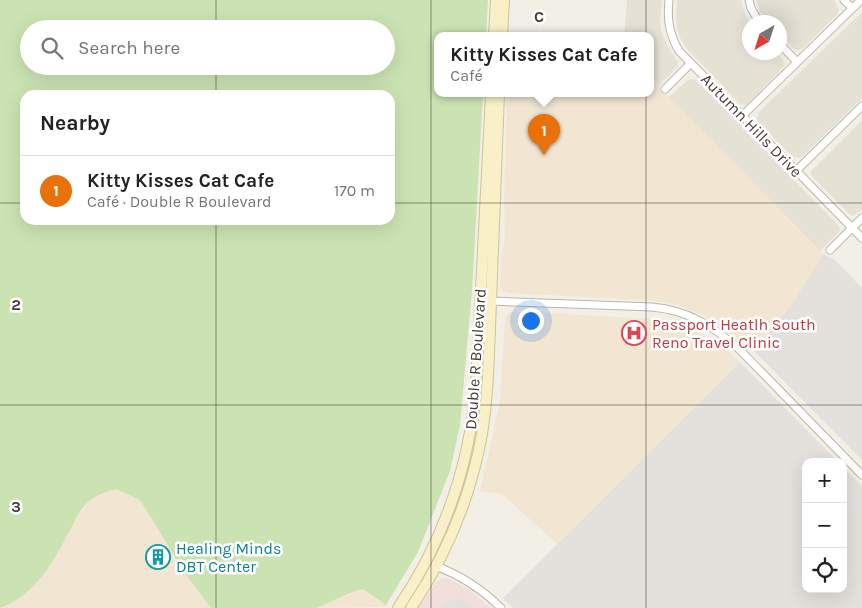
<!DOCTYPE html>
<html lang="en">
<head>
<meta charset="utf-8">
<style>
  :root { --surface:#fff; --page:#f6f6f6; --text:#222; --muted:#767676; --line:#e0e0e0; --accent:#7c3aed }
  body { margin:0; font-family:Karla,sans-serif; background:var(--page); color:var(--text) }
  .controls { position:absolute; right:15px; bottom:15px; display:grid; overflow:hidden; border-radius:10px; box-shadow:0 5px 20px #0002 }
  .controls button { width:45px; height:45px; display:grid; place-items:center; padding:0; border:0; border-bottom:1px solid var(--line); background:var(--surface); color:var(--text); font:25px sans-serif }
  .compass { position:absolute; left:742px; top:15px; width:45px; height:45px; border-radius:50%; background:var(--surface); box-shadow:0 5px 20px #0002; rotate:219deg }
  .you { position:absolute; left:530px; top:320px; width:18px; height:18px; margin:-12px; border:4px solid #fff; border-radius:50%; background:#1a73e8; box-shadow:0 0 0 8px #1a73e833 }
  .badge { display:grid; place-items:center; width:32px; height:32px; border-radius:50%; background:var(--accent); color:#fff; font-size:16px; font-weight:700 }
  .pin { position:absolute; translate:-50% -41px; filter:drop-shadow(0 1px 2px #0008) }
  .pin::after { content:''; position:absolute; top:26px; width:18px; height:15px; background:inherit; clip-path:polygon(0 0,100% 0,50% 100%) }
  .popup { position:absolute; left:434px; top:32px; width:220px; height:65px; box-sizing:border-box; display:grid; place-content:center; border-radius:10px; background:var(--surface); filter:drop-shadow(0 1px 4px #0005); font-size:16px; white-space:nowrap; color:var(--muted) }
  .popup b { font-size:19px; color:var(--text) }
  .popup::after { content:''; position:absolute; left:50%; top:100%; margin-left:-10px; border:10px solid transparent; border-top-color:var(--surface) }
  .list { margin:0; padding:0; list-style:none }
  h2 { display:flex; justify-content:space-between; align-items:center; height:65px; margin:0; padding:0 20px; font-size:21px }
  h2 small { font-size:16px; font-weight:400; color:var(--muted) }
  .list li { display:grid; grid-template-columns:32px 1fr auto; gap:15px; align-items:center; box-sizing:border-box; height:70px; padding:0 20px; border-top:1px solid var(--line) }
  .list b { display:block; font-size:19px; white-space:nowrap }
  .list p { margin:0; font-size:16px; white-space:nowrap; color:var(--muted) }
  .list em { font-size:16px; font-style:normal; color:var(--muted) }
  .icon { flex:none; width:28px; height:28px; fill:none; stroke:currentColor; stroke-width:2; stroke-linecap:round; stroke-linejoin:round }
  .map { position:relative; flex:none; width:862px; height:608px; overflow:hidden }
  .search { position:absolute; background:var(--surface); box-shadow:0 5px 20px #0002; left:20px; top:20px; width:375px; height:55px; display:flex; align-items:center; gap:12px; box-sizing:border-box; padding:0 18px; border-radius:28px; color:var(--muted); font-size:19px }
  .panel { position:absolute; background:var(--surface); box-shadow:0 5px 20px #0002; left:20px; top:90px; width:375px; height:135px; border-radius:15px }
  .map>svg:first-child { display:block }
  .residential { fill:#e5e1d5 }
  .commercial { fill:#f2e6d3 }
  .industrial { fill:#e4e0db }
  .medical { fill:#f2dedb }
  .green { fill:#cbe3b2; fill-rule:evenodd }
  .parking { fill:#e3e1de }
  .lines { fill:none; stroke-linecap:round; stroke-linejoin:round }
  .minor-casing { stroke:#bcb7aa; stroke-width:9 }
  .secondary-casing { stroke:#cec399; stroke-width:12 }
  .minor { stroke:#fff; stroke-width:7 }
  .secondary { stroke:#faf0c8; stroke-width:10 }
  .grid { fill:none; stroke:#443f36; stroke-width:1; stroke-opacity:0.55 }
  .labels { text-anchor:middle; stroke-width:5; stroke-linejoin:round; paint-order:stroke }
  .street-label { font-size:16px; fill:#443f36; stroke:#fff }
  .health-label { font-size:16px; fill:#be3a42; stroke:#fff; text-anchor:start }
  .culture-label { font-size:16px; fill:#0d838f; stroke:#fff; text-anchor:start }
  .grid-label { font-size:16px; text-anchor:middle; font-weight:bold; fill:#443f36; stroke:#fff; stroke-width:5; stroke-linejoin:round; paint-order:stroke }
</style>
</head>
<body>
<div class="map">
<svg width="862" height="608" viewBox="0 0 862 608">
  <rect width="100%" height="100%" fill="#f2efe6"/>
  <path class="residential" d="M627,0h35l-2,20 1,10 8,19 9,13v4l-19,19 -9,-8v-41h-26z
    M677,0h64l3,11 5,12 1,29 26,1 7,7 2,5 -3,4 -36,36 -6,-1 -53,-55 -6,-9 -4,-12 -1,-14z
    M756,0h78l5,10 -2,5 -35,34 -4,1 -5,-2 -13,-14v-12l-13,-1 -7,-9z
    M862,12v86l-61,60 -8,-1 -35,-35 -1,-4 2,-6z
    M692,79l4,1 142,145 2,4 -1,3 -19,19 -151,-154 19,-17z
    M862,120v90l-9,6 -4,-2 -38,-39v-4z"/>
  <path class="commercial" d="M650,77l173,177 -30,49 -25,30 -16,16 -45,-32 -26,-11 -19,-4 -20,-2 -134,-7 -5,-2 -3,-4 1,-31 4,-18 -1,-39 3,-105h143z
    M516,311l136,8 28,6 19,8 25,15 16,14 -183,182 -55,-50 -22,-3 20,-89 5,-84 6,-6z
    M116,489l24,11 46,75 25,33h-211l13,-5 62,-81 11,-18 14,-11z
    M363,589l26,18 -72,1 35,-16z"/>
  <path class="industrial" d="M823,254l12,6 27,28v172l-110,-111 16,-16 25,-30z
    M740,362l98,100h-32v127h37v-122l19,19v122h-349l-10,-10z"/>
  <path class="medical" d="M444,578l6,1 18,10 23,19h-73l19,-27z"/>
  <path class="green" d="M0,0h488l-2,36h-48v58h45l-11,197 -12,134 -10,46 -32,81 -32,53 -23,-16 -11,3 -35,16h-106l-25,-33 -46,-75 -24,-11c-11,3 -21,6 -30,15 -7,7 -11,18 -16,26 -16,31 -35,66 -70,78zM29,29h357v37h-357zM25,95h365v125h-365z"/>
  <path class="parking" d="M812,452l12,10h-18v28l-15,-15z
    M843,472l19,19v29l-19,-19z
    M454,599h8l12,9h-33l8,-8z"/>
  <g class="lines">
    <defs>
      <path id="minor" d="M669,0c-2,19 0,34 10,51l183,187
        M749,0l2,8 8,14
        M844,0l8,8
        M780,44l17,18
        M665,89l26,-26
        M742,116l119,-116
        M796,171l66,-65
        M830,250l32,-32
        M488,301l164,6c36,3 63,20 89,44l121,124
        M436,566c26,10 46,23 65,42"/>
      <path id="secondary" d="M494,36l2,-36
        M502,36l2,-36
        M398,608c45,-66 71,-141 78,-221l15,-293
        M411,608c35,-52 60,-112 71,-174 7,-44 7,-88 9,-132 3,-70 6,-139 8,-208"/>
    </defs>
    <use href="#minor" class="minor-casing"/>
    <use href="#secondary" class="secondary-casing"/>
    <use href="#minor" class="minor"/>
    <use href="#secondary" class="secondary"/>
  </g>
  <path class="grid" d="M216,0v29M431,0v608M646,0v608M216,66v29M0,203h25M390,203h472M216,220v388M0,405h862"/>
  <defs>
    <symbol id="hospital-ring" viewBox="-11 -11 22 22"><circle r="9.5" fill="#fff" stroke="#e0444e" stroke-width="1.5"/><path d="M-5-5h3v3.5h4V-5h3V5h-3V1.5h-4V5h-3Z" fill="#e0444e"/></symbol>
    <symbol id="building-ring" viewBox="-11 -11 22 22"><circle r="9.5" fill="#fff" stroke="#0f9aa8" stroke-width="1.5"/><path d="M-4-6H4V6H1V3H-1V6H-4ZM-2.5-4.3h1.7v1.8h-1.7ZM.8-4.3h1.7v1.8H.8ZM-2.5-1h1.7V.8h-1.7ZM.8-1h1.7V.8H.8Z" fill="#0f9aa8"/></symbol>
  </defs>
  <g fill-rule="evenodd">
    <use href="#hospital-ring" x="620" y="319" width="28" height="28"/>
    <use href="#building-ring" x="144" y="543" width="28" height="28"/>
  </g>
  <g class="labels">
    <g class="street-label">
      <text transform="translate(752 125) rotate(46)" y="6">Autumn Hills Drive</text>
      <text transform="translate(475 359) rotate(-86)" y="6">Double R Boulevard</text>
    </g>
    <g class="health-label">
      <text x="652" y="330">Passport Heatlh South<tspan x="652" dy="18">Reno Travel Clinic</tspan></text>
    </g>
    <g class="culture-label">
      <text x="176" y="554">Healing Minds<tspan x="176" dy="18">DBT Center</tspan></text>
    </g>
  </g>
  <g class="grid-label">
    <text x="539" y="22">C</text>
    <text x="16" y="310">2</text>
    <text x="16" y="512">3</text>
  </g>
</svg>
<div class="controls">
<button>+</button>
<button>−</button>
<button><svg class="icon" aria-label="locate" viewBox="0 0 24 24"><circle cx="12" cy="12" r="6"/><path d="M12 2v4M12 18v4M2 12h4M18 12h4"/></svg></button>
</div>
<svg class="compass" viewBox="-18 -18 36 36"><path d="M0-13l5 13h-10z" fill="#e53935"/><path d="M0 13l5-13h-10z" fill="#767676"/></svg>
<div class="you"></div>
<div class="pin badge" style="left:544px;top:155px;background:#e8710a">1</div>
<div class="popup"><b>Kitty Kisses Cat Cafe</b>Café</div>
<div class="search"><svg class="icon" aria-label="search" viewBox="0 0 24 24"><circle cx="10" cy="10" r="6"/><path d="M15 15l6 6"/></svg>Search here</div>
<section class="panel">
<h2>Nearby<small></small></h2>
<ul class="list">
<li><span class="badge" style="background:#e8710a">1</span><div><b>Kitty Kisses Cat Cafe</b><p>Café · Double R Boulevard</p></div><em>170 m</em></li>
</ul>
</section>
</div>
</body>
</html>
